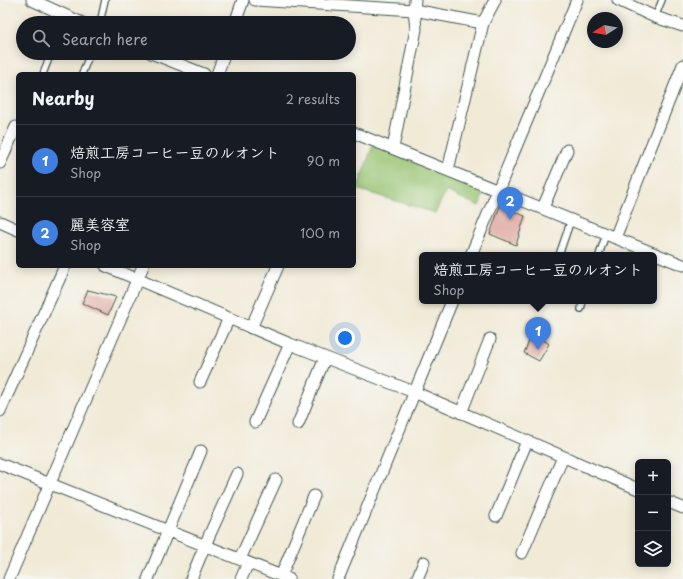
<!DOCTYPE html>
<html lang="en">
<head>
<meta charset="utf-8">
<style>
  :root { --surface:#171b24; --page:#242831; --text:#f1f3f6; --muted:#9ea1a6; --line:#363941; --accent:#8c9099 }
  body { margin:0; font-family:"Playpen Sans","Klee One",sans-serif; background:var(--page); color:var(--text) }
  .controls { position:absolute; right:12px; bottom:12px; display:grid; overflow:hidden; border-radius:6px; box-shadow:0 2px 10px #0003 }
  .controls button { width:36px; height:36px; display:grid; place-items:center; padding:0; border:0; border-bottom:1px solid var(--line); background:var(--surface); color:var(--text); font:20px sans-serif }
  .compass { position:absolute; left:587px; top:12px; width:36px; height:36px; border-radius:50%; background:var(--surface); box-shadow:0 2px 10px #0003; rotate:259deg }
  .you { position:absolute; left:345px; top:338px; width:14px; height:14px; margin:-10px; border:3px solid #fff; border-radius:50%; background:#1a73e8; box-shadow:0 0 0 6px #1a73e833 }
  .badge { display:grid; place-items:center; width:26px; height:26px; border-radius:50%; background:var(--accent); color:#fff; font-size:13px; font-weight:700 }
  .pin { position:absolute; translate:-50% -33px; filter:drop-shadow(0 1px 2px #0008) }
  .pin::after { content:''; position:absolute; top:21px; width:14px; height:12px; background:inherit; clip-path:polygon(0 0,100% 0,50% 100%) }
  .popup { position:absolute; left:419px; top:252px; width:238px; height:52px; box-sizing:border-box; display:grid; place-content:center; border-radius:6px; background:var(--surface); filter:drop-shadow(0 1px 3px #0005); font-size:13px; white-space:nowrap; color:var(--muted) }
  .popup b { font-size:15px; color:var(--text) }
  .popup::after { content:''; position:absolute; left:50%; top:100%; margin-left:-8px; border:8px solid transparent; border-top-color:var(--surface) }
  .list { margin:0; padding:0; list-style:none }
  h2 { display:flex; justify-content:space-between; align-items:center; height:52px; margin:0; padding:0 16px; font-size:17px }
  h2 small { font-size:13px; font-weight:400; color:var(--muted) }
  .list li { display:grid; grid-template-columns:26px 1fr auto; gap:12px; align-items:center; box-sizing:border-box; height:72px; padding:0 16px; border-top:1px solid var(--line) }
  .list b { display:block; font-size:15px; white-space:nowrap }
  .list p { margin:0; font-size:13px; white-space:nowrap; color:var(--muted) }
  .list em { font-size:13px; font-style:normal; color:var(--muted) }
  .icon { flex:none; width:22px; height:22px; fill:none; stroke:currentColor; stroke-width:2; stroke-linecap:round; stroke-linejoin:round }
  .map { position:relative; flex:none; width:683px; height:579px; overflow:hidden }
  .search { position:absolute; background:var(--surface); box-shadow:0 2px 10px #0003; left:16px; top:16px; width:340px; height:44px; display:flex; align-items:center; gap:10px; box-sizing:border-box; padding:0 14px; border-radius:22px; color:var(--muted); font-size:15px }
  .panel { position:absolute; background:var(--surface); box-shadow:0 2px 10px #0003; left:16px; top:72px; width:340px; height:196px; border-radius:6px }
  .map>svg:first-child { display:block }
  .green { fill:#98c472; stroke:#5c8053 }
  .building { fill:#e1ada6 }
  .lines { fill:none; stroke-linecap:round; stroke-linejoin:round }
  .service-casing { stroke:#3e574c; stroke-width:8 }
  .minor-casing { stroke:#3e574c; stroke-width:13 }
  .service { stroke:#fff; stroke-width:5.5 }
  .minor { stroke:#fff; stroke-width:11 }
</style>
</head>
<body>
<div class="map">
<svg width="683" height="579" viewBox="0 0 683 579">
  <rect width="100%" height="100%" fill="#f6f6f2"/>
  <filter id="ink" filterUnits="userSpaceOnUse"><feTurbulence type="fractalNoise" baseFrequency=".025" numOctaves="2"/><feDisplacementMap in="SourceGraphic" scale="8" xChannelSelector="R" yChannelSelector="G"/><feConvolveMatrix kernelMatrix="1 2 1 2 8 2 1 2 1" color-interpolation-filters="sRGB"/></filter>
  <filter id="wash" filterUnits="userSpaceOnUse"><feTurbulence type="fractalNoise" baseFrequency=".012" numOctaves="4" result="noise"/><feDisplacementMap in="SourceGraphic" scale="16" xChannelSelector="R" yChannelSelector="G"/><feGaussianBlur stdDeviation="0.9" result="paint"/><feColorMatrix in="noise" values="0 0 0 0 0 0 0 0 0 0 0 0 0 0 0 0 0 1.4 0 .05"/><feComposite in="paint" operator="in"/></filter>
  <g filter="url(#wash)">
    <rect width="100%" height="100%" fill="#f1ead7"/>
    <path class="green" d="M373,145l111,47 -5,14 -33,-15 -11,22 -78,-24z"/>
    <g id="blocks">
      <path class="building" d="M500,206l25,10 -9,29 -26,-11z
        M88,290l28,7 -8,18 -26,-12z
        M533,332l16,12 -10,17 -15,-8z"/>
    </g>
  </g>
  <g filter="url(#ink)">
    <use href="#blocks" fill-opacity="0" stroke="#3e574c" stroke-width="1"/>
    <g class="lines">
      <defs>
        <path id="service" d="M655,17l7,-17
          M62,23l3,-8
          M100,23l5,-23
          M43,74l8,-21
          M82,74l8,-21
          M559,255l12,-35
          M599,255l7,-21
          M581,309l2,-8"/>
        <path id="minor" d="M32,0l50,23
          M255,0l159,10 1,-10
          M618,0l37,17 28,9
          M235,23l8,-23
          M151,53l53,21
          M217,74l8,-21
          M354,133l329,132
          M393,148l23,-119 -2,-19 69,13
          M0,163l16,-36
          M448,170l35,-147 12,-23
          M543,208l24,-58
          M0,222l18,8
          M615,238l68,-173
          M471,255l106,-255
          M106,266l184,78 124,48 224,97
          M251,328l27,-62
          M200,382l29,-64
          M0,411l65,-145
          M461,413l29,-74
          M255,422l35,-78
          M298,424l27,-66
          M0,464l289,115
          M668,502l15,6
          M496,516l31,-75
          M522,553l41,-96
          M240,559l36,-79
          M281,576l33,-80
          M9,579l134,-313
          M148,579l53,-128
          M191,579l14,-34 32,-71
          M241,579l7,-16
          M338,579l114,-278
          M417,579l7,-17"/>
      </defs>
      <use href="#service" class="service-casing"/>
      <use href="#minor" class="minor-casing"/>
      <use href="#service" class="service"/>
      <use href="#minor" class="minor"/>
    </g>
  </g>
</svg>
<div class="controls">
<button>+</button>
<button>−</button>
<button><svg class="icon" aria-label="layers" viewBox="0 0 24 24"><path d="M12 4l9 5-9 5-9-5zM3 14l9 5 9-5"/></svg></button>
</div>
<svg class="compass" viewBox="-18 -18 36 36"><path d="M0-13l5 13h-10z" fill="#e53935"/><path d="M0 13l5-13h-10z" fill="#9ea1a6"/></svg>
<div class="you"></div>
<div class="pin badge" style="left:538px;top:350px;background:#3f7fe0">1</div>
<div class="popup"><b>焙煎工房コーヒー豆のルオント</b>Shop</div>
<div class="pin badge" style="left:510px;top:220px;background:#3f7fe0">2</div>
<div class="search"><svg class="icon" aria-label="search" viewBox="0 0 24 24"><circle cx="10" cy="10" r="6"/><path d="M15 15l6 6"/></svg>Search here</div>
<section class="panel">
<h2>Nearby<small>2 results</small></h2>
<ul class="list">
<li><span class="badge" style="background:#3f7fe0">1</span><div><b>焙煎工房コーヒー豆のルオント</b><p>Shop</p></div><em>90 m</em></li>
<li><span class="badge" style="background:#3f7fe0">2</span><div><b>麗美容室</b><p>Shop</p></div><em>100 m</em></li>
</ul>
</section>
</div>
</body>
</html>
